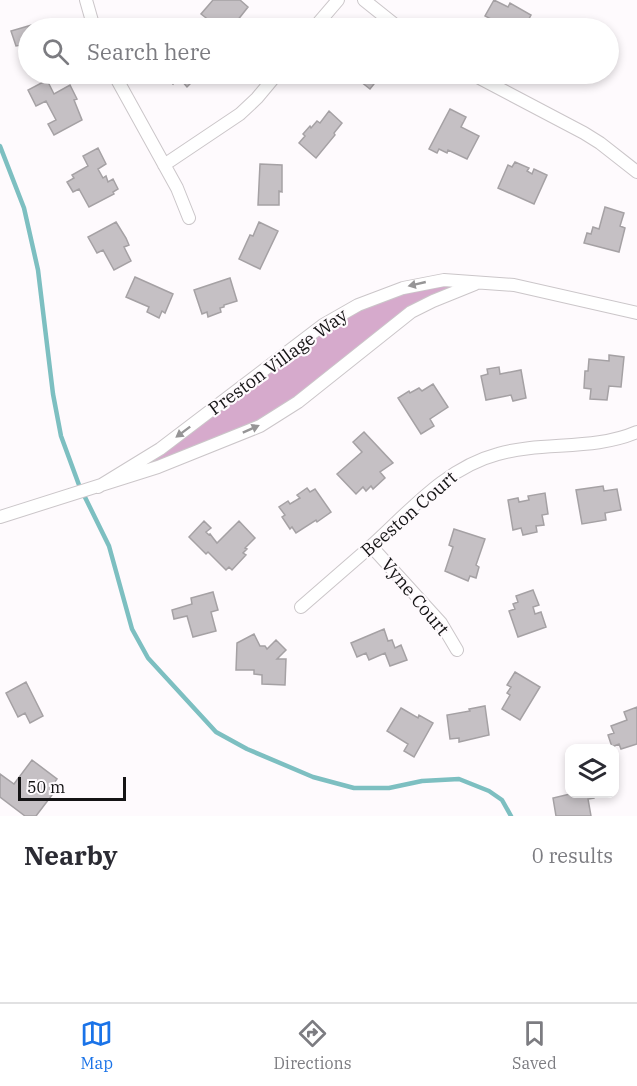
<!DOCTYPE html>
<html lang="en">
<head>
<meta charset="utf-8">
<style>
  :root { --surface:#fff; --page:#f2f2f3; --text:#2b2b33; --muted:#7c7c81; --line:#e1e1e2; --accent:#1a73e8 }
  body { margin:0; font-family:"IBM Plex Serif",serif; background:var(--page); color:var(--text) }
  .controls { position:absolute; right:18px; bottom:18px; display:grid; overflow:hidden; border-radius:12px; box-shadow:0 3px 9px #0003 }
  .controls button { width:54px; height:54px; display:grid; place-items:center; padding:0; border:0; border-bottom:2px solid var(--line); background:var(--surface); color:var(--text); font:30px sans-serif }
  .scale { position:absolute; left:18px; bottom:15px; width:108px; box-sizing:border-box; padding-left:6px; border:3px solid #151415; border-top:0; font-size:16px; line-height:21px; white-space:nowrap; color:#151415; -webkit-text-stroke:4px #fefafd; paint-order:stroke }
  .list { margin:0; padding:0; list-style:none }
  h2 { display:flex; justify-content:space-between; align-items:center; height:78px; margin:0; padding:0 24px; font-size:26px }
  h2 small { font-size:20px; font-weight:400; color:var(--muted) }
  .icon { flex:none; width:33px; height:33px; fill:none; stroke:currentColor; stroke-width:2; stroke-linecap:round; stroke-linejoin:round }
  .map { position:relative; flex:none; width:637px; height:816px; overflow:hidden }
  .search { position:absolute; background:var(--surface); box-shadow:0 3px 9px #0003; left:18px; right:18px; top:18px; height:66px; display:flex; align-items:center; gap:15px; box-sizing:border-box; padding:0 21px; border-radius:33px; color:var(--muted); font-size:22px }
  .sheet { height:186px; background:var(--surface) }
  nav { display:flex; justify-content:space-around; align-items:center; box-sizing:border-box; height:84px; border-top:2px solid var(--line); background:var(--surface); font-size:16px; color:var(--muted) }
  nav a { display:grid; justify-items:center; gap:3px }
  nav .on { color:var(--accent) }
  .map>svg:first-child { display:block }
  .forest { fill:#d6aacc }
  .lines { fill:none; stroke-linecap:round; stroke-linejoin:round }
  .stream { stroke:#7dbfc1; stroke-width:4.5 }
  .building { fill:#c5c0c4; stroke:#a5a1a4; stroke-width:1.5 }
  .minor-casing { stroke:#cbc6c9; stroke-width:14 }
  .minor { stroke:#fff; stroke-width:12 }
  .oneway { fill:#969596 }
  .labels { text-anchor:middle; stroke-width:4.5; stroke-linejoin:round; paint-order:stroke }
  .street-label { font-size:18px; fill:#151415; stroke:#fefafd }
</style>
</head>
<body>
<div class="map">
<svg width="637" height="816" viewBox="0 0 637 816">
  <rect width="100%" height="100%" fill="#fefafd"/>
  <path class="forest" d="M462,285l-34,13 -154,116 -36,17 -116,45 212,-153 37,-20 40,-14z"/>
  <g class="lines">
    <path class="stream" d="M0,146l24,62 14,62 15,124 8,42 18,49 30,61 23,83 16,29 68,74 31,17 66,28 41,11h35l33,-7 37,-2 30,12 13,9 9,16"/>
  </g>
  <path class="building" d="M213,0h27l8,7 -11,14 8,7h-26l-18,-14z
    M494,0l14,7 2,-4 21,12 -7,13h-16l-23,-12z
    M49,20l3,8h-24v41l-7,-24 -5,1 -5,-15z
    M608,46l8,4 -8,14z
    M163,74h37l-13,13 -6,-7 -2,2 -3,-2 -3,4z
    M351,74h31l-12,15z
    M47,80l7,14 16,-9 7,14 -3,1 8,20 -28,15 -6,-11 8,-4 -10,-19 -10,5 -8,-16z
    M450,109l16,8 -5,10 18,9 -12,23 -19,-9 -1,3 -8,-4 -2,4 -8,-4z
    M329,111l13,12 -8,10 1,2 -19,23 -17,-15 6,-7 -2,-2 7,-8 1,2 6,-7 3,2z
    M98,148l8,16 -8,5 5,9 3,-2 2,6 5,-3 5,10 -5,3 1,2 -25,13 -10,-18 -6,3 -6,-10 7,-4 -2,-3 16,-9 -5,-10z
    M515,162l14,6 -2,3 5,3 2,-5 13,6 -13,29 -36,-16 10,-23 4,2z
    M260,164l22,1v27l-3,-1v14h-21z
    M605,207l19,6 -4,13 5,2 -6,24 -35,-9 3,-10 4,1 2,-7 6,2z
    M116,222l10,16 3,7 -5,2 7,14 -17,9 -11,-20 -6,3 -9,-16z
    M259,222l19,9 -18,38 -21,-10 11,-24 3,1z
    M135,277l38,17 -8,19 -3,-2 -3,7 -12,-6 2,-5 -23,-10z
    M230,278l7,23 -13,4v2l-4,1 1,4 -13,5 -1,-5 -5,2 -8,-24z
    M609,355l15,2 -3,30 -12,-1 -2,14 -17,-1 1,-10 -7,-1 1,-17h3l1,-12 20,2z
    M499,367l1,7 21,-4 5,28 -13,3 -2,-6 -25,5 -5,-24 7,-2 -1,-5z
    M433,384l15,23 -18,12 4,7 -13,8 -23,-36 11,-7 1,2 9,-5 3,3z
    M364,432l29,31 -13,9 5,6 -12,11 -2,-3 -5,5 -3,-4 -7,7 -19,-20 25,-22 -9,-10z
    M603,486l1,5 13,-2 4,21 -16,3 1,7 -24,4 -6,-34z
    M307,488l3,4 5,-3 16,23 -14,10 -1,-2 -20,13 -4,-6 -2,2 -8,-12 3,-2 -6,-8 9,-6 2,3 10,-6 -3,-3z
    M545,493l3,21 -6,1 2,10 -8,1 1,6 -14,3 -2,-7 -8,2 -5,-30 10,-2 1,4 10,-2 -1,-4z
    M204,521l7,7 -5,4 3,3 1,-1 7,9 22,-22 16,17 -10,10 2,1 -4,4 3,2 -14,15 -3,-3 -3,3 -18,-18 -2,2 -17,-17z
    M454,529l31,10 -9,26 3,2 -3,11 -6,-2 -2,5 -23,-10 8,-24 -4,-2z
    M533,590l6,15 -6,2 2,7 6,-2 5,15 -28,10 -9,-26 6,-2 -2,-5 5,-2 -2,-6z
    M213,592l5,18 -7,2 5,19 -23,6 -6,-21 -13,3 -2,-9 20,-6 -1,-6z
    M384,629l4,12 4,-1 3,8 6,-3 6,15 -17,6 -5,-13 -16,7 -3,-7 -9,4 -6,-14z
    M254,634l6,12h5l2,3 9,-9 10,10 -9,9h9l-1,26 -23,-1v-9l-8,-1v-4h-18l1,-27z
    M515,672l25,15 -20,33 -18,-11 8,-14 -3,-2 4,-6 -4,-2z
    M26,682l17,34 -13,7 -5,-10 -7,4 -12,-24z
    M485,706l4,29 -30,7v-4l-9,1 -3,-24 23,-4 -1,-2z
    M637,707v37l-16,5 -2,-5 -7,3 -4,-12 6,-2 -3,-7 16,-6 -3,-8z
    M401,708l17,10 1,-3 14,8 -19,34 -10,-6 4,-7 -21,-13z
    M32,760l25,19 -6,8 1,8 -16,21h-11l-25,-19v-23l14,10z
    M570,794h24v4l-6,1 3,17h-35l-3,-18z"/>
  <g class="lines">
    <defs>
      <path id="minor" d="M86,0l8,28
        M364,0l35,28
        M314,28l24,-28
        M114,74l63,114 12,30
        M472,74l112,59 16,10 37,29
        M164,165l76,-51 17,-16 20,-24
        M98,487l62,-38 163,-124 35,-20 45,-17 41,-8 70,5 123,28
        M0,517l158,-50 102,-41 38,-24 113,-90 22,-11 42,-17
        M371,546l70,77 16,27
        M301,607c23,-20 46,-40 69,-60 39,-35 75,-79 128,-93 45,-13 95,-3 139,-22"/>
    </defs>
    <use href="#minor" class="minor-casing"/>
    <use href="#minor" class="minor"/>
  </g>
  <defs><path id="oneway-solid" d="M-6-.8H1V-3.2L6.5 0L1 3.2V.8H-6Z" transform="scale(1.5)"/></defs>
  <g class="oneway">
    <use href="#oneway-solid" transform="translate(417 284) rotate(167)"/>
    <use href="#oneway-solid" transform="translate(251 429) rotate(-24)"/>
    <use href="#oneway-solid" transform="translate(183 432) rotate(143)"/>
  </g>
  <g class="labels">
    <g class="street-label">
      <text transform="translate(278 362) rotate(-36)" y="6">Preston Village Way</text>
      <text transform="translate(409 514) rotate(-41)" y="6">Beeston Court</text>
      <text transform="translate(415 597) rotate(50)" y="6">Vyne Court</text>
    </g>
  </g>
</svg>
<div class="controls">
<button><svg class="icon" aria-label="layers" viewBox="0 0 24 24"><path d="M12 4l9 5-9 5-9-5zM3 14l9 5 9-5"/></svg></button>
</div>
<div class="scale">50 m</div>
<div class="search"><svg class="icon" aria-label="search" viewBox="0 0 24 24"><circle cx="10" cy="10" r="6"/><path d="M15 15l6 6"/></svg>Search here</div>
</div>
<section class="sheet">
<h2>Nearby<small>0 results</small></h2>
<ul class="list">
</ul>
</section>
<nav>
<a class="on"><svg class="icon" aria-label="map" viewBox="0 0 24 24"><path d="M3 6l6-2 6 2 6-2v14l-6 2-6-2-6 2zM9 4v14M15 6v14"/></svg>Map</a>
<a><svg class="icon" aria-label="directions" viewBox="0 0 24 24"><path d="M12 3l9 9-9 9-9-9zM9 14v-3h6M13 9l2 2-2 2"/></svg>Directions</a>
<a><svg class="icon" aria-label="saved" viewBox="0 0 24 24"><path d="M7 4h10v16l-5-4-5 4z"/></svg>Saved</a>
</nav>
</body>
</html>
